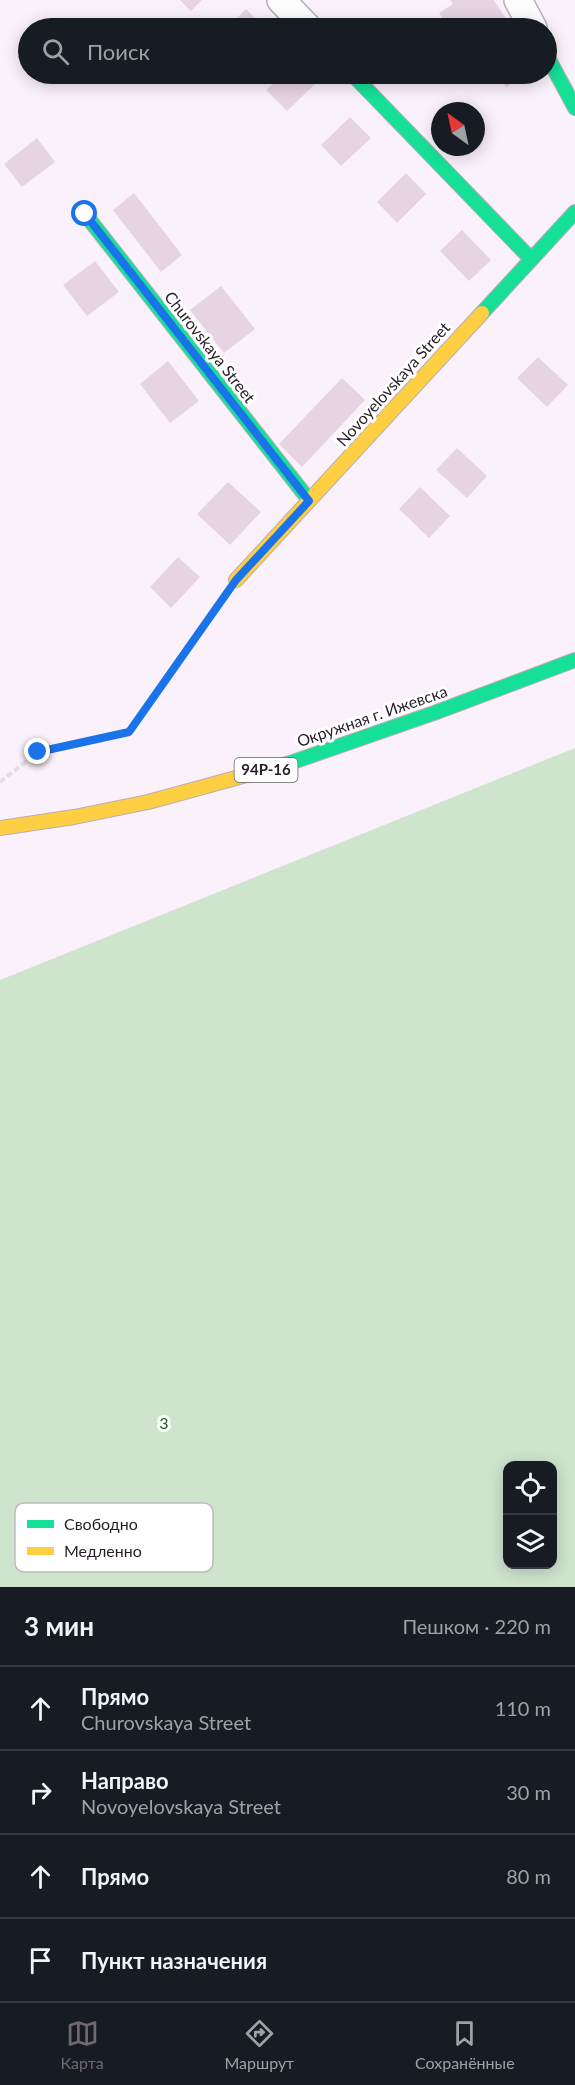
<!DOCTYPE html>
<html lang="ru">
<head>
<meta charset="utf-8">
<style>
  :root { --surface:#171b24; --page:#20242c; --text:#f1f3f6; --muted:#9ea1a6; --line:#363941; --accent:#716771 }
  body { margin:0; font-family:Lato,sans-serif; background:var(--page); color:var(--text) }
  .controls { position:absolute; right:18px; bottom:18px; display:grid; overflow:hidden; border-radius:12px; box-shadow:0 3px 15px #0003 }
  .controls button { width:54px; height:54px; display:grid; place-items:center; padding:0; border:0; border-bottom:2px solid var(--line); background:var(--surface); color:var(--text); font:30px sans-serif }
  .compass { position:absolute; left:431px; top:102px; width:54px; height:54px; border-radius:50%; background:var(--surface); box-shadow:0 3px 15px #0003; rotate:327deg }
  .stop { position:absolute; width:18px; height:18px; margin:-14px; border:4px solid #1a73e8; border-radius:50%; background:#fff }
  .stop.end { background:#1a73e8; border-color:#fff; box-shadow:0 2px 6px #0008 }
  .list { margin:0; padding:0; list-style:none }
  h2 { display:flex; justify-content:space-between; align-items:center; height:78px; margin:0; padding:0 24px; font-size:26px }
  h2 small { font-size:20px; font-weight:400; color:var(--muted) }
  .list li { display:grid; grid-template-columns:39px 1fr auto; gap:18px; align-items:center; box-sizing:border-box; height:84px; padding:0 24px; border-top:2px solid var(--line) }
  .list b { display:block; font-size:22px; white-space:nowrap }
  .list p { margin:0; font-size:20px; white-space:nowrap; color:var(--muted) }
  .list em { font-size:20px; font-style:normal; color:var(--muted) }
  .icon { flex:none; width:33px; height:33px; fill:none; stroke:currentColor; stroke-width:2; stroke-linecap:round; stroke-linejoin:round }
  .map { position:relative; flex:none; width:575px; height:1587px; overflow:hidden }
  .search { position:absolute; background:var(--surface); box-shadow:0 3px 15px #0003; left:18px; right:18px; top:18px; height:66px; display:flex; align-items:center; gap:15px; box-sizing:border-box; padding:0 21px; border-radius:33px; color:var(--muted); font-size:22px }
  .sheet { height:414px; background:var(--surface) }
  nav { display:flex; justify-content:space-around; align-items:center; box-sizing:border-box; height:84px; border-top:2px solid var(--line); background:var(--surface); font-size:16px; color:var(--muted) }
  nav a { display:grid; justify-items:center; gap:3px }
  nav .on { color:var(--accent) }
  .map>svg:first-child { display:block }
  .green { fill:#cee4cd; fill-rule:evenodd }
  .building { fill:#e7d4e3 }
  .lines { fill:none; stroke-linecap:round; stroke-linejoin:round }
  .street-casing { stroke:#b8aeb7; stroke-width:30 }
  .fast-casing { stroke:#b8aeb7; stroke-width:16 }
  .slow-casing { stroke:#b8aeb7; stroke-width:16 }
  .path { stroke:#e2dee1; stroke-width:4; stroke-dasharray:6 3; stroke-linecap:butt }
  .street { stroke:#fefdfe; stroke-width:27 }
  .fast { stroke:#16e098; stroke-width:14 }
  .slow { stroke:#ffcf43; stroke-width:14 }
  .route { stroke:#1a73e8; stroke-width:8 }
  .labels { text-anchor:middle; stroke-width:6; stroke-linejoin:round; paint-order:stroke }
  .shield { fill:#fff; stroke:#686168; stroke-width:1.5 }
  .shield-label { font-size:15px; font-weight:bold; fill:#271d27 }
  .street-label { font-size:16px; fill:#271d27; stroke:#fff }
  .park-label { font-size:16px; fill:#186121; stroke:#fff }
  .key { fill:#fff; stroke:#bebbbe; stroke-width:1.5 }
  .key-label { font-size:16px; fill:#271d27 }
</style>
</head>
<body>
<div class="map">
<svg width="575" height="1587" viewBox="0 0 575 1587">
  <rect width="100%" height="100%" fill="#fbf1fa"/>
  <path class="green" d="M575,748v839h-575v-607zM508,1466h44v98h-44z"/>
  <path class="building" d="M180,0h22l-11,11z
    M450,0h44l18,28h-63l-10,-15 14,-9z
    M246,9l19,19h-38z
    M283,74h25l9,8 -30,29 -21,-21z
    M498,74h29l-21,13z
    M350,117l21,21 -30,28 -20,-21z
    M37,138l18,24 -33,25 -18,-23z
    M406,173l20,21 -29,29 -20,-21z
    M134,193l48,62 -21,17 -48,-62z
    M462,230l29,30 -22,21 -29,-30z
    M95,261l24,31 -32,24 -24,-31z
    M221,286l34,43 -31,24 -34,-43z
    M538,357l30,28 -21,22 -30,-29z
    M168,361l31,40 -29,22 -30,-39z
    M342,378l23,22 -63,67 -23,-23z
    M457,448l30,28 -20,22 -31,-28z
    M228,482l33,30 -31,33 -33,-31z
    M420,487l30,29 -21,22 -30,-29z
    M178,557l22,20 -29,31 -21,-21z"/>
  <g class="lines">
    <defs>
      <path id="street" d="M281,0l27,28
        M518,0l15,28"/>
      <path id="fast" d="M546,54l29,54
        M352,74l178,184
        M85,214l224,286
        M482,313l93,-101
        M287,764l147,-51 141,-53"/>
      <path id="slow" d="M236,580l246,-267
        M0,828l74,-11 74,-15 139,-38"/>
    </defs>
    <use href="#street" class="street-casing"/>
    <use href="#fast" class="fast-casing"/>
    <use href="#slow" class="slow-casing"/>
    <path class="path" d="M0,782l38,-30 91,-20 92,-131"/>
    <use href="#street" class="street"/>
    <use href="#fast" class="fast"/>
    <use href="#slow" class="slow"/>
  </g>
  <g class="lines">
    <path class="route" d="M38,752l91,-20 107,-152 73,-79 -224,-287"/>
  </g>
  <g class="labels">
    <rect class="shield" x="234.5" y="758" width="63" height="24" rx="4.5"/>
    <g class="shield-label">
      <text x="266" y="775">94Р-16</text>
    </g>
    <g class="street-label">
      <text transform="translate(210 347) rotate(52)" y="6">Churovskaya Street</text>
      <text transform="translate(393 384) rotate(-48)" y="6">Novoyelovskaya Street</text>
      <text transform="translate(372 716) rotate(-19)" y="6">Окружная г. Ижевска</text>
    </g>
    <g class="park-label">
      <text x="164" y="1429">3</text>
    </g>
  </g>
  <rect x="15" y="1503" width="198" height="69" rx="9" class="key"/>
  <rect x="27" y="1520" width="27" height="8" fill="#16e098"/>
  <rect x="27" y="1547" width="27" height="8" fill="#ffcf43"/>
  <g class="key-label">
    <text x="64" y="1530">Свободно</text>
    <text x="64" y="1557">Медленно</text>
  </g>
</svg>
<div class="controls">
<button><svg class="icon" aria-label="locate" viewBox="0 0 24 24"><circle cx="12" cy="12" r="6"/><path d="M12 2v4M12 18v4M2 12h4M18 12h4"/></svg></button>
<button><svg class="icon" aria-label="layers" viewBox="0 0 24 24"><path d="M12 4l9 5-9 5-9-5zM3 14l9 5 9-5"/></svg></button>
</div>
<svg class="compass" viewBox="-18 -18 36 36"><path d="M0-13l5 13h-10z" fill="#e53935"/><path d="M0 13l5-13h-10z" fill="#9ea1a6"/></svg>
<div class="stop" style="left:85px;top:214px"></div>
<div class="stop end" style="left:38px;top:752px"></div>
<div class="search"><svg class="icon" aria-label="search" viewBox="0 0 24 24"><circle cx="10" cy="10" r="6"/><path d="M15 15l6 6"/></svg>Поиск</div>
</div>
<section class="sheet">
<h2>3 мин<small>Пешком · 220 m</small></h2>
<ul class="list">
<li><svg class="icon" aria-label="ahead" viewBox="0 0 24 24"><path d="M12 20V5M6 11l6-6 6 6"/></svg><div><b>Прямо</b><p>Churovskaya Street</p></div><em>110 m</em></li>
<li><svg class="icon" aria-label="right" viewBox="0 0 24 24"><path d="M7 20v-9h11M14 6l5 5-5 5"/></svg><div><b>Направо</b><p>Novoyelovskaya Street</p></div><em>30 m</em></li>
<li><svg class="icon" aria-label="ahead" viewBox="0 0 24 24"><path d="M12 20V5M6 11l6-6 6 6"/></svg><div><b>Прямо</b></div><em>80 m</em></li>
<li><svg class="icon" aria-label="arrive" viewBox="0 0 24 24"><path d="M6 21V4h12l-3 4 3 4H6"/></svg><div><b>Пункт назначения</b></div></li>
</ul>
</section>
<nav>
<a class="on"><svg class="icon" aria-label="map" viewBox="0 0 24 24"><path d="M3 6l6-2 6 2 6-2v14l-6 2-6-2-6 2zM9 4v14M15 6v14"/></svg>Карта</a>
<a><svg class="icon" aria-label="directions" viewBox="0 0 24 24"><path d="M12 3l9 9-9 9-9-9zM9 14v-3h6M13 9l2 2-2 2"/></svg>Маршрут</a>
<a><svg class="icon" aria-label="saved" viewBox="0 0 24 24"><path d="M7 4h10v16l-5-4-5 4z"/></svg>Сохранённые</a>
</nav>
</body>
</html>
